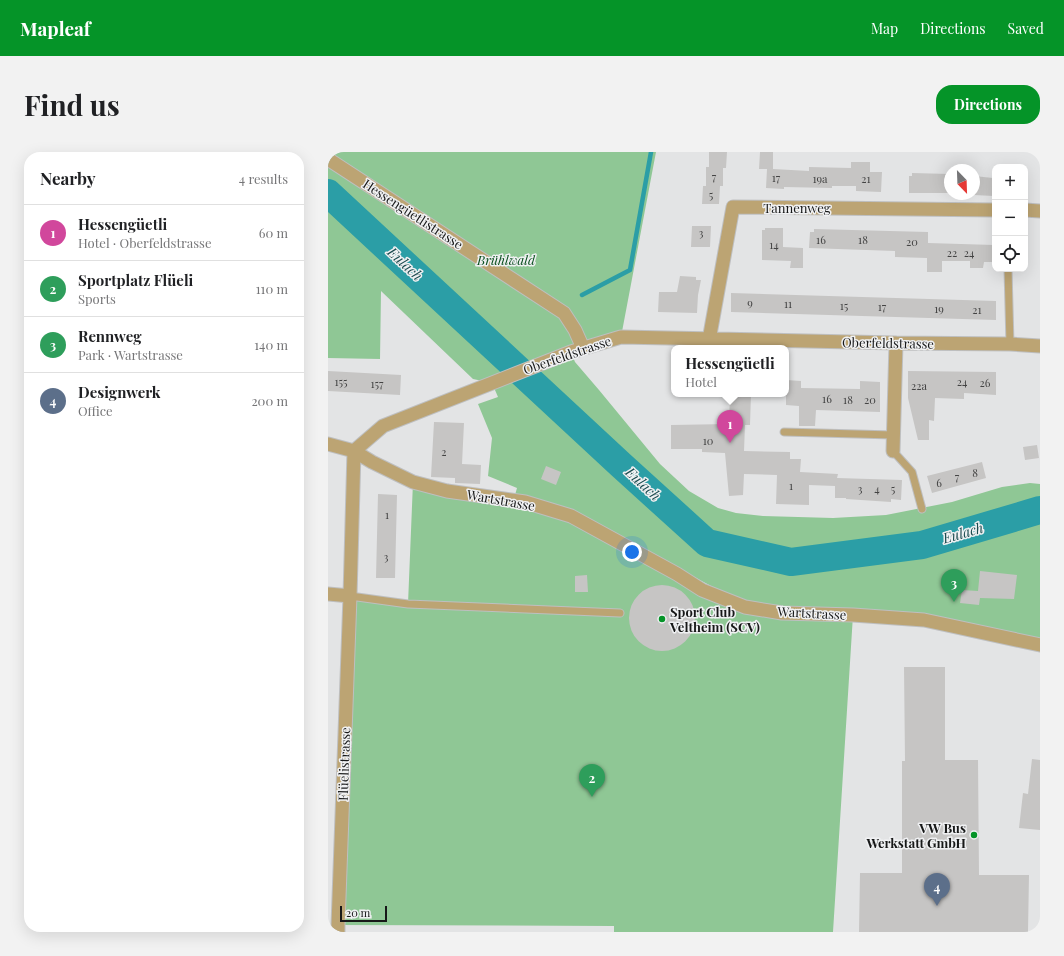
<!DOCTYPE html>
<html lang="en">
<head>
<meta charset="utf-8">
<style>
  :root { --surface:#fff; --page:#f2f2f2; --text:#202124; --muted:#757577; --line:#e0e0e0; --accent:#059428 }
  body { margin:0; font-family:"Playfair Display",serif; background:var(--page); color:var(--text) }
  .controls { position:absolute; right:12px; top:12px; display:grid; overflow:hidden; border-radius:8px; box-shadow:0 4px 16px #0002 }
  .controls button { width:36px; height:36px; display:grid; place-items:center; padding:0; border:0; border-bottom:1px solid var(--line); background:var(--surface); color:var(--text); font:20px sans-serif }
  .compass { position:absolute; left:616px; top:12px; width:36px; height:36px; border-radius:50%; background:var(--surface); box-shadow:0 4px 16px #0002; rotate:157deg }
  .scale { position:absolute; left:12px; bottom:10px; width:47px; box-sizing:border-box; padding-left:4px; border:2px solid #171818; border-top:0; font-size:11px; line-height:14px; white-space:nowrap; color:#171818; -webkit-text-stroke:3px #f0f1f3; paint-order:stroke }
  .you { position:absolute; left:304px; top:400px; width:14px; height:14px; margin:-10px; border:3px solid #fff; border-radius:50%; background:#1a73e8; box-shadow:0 0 0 6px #1a73e833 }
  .badge { display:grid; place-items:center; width:26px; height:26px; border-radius:50%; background:var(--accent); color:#fff; font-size:13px; font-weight:700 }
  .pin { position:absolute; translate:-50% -33px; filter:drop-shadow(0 1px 2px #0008) }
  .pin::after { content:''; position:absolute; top:21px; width:14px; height:12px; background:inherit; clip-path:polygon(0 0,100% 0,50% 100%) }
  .popup { position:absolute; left:343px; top:193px; width:118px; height:52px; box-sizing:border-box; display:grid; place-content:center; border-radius:8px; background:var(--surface); filter:drop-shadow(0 1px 3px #0005); font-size:13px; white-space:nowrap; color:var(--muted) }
  .popup b { font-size:15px; color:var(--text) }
  .popup::after { content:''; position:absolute; left:50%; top:100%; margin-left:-8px; border:8px solid transparent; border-top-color:var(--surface) }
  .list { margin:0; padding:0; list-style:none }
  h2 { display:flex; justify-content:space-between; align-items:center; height:52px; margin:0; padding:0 16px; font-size:17px }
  h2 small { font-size:13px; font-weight:400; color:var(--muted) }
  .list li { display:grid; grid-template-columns:26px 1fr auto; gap:12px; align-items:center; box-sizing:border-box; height:56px; padding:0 16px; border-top:1px solid var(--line) }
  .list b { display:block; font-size:15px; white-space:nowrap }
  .list p { margin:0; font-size:13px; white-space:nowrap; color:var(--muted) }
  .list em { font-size:13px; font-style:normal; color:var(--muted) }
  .icon { flex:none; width:22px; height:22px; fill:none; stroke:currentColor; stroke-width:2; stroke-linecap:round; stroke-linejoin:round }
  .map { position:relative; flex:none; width:712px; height:780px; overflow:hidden; border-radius:16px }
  header { display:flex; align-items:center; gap:24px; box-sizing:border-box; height:56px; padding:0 20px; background:var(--accent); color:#fff }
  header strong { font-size:19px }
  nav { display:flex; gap:22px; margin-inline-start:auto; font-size:14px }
  .intro { display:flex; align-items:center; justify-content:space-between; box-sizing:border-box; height:96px; padding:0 24px }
  h1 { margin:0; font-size:28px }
  .button { padding:10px 18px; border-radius:16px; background:var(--accent); color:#fff; font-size:14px; font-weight:700 }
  main { display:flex; gap:24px; padding:0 24px }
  aside { flex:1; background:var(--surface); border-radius:16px; box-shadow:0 4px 16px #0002 }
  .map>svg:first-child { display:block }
  .green { fill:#8fc795 }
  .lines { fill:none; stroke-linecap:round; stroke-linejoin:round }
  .stream { stroke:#2b9ea6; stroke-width:4.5 }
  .river { stroke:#2b9ea6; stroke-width:28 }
  .building { fill:#c6c5c4 }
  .lane-casing { stroke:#bebfc0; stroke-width:9 }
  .street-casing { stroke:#bebfc0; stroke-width:15 }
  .lane { stroke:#bca473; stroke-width:7 }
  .street { stroke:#bca473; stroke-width:13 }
  .poi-dot { fill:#059428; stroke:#f0f1f3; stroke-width:1.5 }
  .labels { text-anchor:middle; stroke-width:3; stroke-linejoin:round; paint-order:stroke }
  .number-label { font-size:11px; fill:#434343 }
  .street-label { font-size:13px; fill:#171818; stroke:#f0f1f3 }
  .park-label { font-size:13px; font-style:italic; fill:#074d1c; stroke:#f0f1f3 }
  .poi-label { font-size:13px; font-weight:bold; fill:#171818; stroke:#f0f1f3; text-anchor:start }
  .water-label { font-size:14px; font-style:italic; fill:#1b4b4f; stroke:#f0f1f3 }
</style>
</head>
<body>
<header>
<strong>Mapleaf</strong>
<nav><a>Map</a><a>Directions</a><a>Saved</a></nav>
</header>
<div class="intro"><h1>Find us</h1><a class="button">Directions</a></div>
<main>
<aside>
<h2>Nearby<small>4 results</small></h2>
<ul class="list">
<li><span class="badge" style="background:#d1479c">1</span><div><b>Hessengüetli</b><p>Hotel · Oberfeldstrasse</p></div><em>60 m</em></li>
<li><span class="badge" style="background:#2e9e5b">2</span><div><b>Sportplatz Flüeli</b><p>Sports</p></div><em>110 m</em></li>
<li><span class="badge" style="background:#2e9e5b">3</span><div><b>Rennweg</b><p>Park · Wartstrasse</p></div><em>140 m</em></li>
<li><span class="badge" style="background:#5c6f8a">4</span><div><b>Designwerk</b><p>Office</p></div><em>200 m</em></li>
</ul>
</aside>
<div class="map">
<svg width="712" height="780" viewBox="0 0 712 780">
  <rect width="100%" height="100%" fill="#e3e4e5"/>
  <path class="green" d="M0,0h328l-35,185 -50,15 4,10 24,28 61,74 29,27 29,17 18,5 27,3 70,2 53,-3 66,-13 50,-15 28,-4 10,1v161l-84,-19 -173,-16 -35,-8 -37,-16 -134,-72 -62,-19 2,-7 -29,-12 4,-38 -14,-34 20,-7 -6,-14 -19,-4 -92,-88 -1,68 -52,-1z
    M85,330l158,34 174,91 108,8 -20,317h-219v-6l-276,-1 12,-329 58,8z"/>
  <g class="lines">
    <path class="stream" d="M254,143l48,-25 21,-118
      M199,241l12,-4"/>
    <path class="river" d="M0,41l293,272 86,78 84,19 131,-17 118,-35"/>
  </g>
  <path class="building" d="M381,0h18l-1,16h-3v18h-3l-1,18h-17l1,-18h3v-19h3z
    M432,0h13v17l36,2v-4l42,1v-6h19v10h12l-1,20 -25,-1v-5h-24v2l-48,-1v2l-18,-1 1,-19h-8z
    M584,21l38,1v19h-41v-17h3z
    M646,24l19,2 1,18 -20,-1z
    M364,74h19l-1,21h-19z
    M437,76h18v19l20,1v20h-13l1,-7 -29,-1v-30h3z
    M486,77l114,3v11l66,2v17h-10l-1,6h-13v-7h-28v11h-15v-14l-32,-1v-6l-86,-3 1,-16h4z
    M352,124l16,1v3h5l-3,15 -1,18 -39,-1 1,-20h18z
    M403,141l265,8v19l-265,-8z
    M0,219l73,4 -1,20 -72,-4z
    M580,219l88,1v23l-32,-2v6l-29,-1 -1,23 -5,-1v20h-11l-10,-42z
    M458,228l15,1v7l59,1v-8l20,1v30l-64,-2 -1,16h-16v-20l-13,-1z
    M402,242h21l-1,31h-5l-1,26 46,1v7h11l-1,13 38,2 -1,4 65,2 -1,20 -10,-1v3l-45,-3v-1h-11v-12l-26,-1v20l-33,-1 1,-29 -33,-1 -1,21 -14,1 -4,-43 -23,-1v-3h-31v-24l58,-1z
    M106,270l30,1 -2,41 19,1 -1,19 -25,-1v-5l-24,-1z
    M709,293l2,13 -14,2 -2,-13z
    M654,310l4,16 -54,15 -5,-17z
    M218,314l15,6 -5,13 -15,-6z
    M50,342l19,1 -2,83h-19z
    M652,419l37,4 -3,24 -34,-1 -1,7 -19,-2 2,-13 16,1z
    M259,423l1,17h-13v-16z
    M301 466a33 33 0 1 1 66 0a33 33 0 1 1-66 0Z
    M576,515h41v93h33l1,115h50l-1,57h-169l1,-59h42v-112h3z
    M704,607l8,1v70l-21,-2 4,-35 5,1z"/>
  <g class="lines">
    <defs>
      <path id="lane" d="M680,117l2,75
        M456,280l109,3
        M565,299l19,21 10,37
        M22,444l58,8 212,9"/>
      <path id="street" d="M0,7l236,154 11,17 8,18
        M697,58l15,1
        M381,188l24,-133 262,3
        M0,292l26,7 18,11 41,20 34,9 78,11 46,14 106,58 25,16 43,17 37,6 71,2 71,5 116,25
        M26,299l29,-25 188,-74 50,-15 275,6 114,1 30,2
        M565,299l3,-108
        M0,442l22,2
        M5,780h5v-7l12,-329 4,-145"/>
    </defs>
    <use href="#lane" class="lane-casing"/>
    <use href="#street" class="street-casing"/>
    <use href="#lane" class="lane"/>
    <use href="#street" class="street"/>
  </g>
  <g class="poi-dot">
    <circle cx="334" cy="467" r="4"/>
    <circle cx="646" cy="683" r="4"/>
  </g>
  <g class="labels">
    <g class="number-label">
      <text x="386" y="29">7</text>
      <text x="448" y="30">17</text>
      <text x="492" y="31">19a</text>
      <text x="538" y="31">21</text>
      <text x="383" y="47">5</text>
      <text x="373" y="85">3</text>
      <text x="493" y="92">16</text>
      <text x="535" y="92">18</text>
      <text x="584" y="94">20</text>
      <text x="446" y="97">14</text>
      <text x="624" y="105">22</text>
      <text x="641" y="105">24</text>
      <text x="422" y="155">9</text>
      <text x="460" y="156">11</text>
      <text x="516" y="158">15</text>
      <text x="554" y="159">17</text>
      <text x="611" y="161">19</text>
      <text x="649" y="162">21</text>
      <text x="13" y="234">155</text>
      <text x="634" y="234">24</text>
      <text x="657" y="235">26</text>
      <text x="49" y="236">157</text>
      <text x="591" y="238">22a</text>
      <text x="499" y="251">16</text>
      <text x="520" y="252">18</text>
      <text x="542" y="252">20</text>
      <text x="380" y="293">10</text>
      <text x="116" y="304">2</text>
      <text x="647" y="325">8</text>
      <text x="629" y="329">7</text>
      <text x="611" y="335">6</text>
      <text x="463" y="338">1</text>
      <text x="532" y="341">3</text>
      <text x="549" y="341">4</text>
      <text x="565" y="341">5</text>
      <text x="59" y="367">1</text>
      <text x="58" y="409">3</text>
    </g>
    <g class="street-label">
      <text x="469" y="61">Tannenweg</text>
      <text transform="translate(85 62) rotate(33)" y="5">Hessengüetlistrasse</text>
      <text transform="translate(560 191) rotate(1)" y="5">Oberfeldstrasse</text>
      <text transform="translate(239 203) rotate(-19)" y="5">Oberfeldstrasse</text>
      <text transform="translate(173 348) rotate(10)" y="5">Wartstrasse</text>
      <text transform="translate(484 461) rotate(3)" y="5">Wartstrasse</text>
      <text transform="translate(16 612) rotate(-88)" y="5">Flüelistrasse</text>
    </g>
    <g class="park-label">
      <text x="178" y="113">Brühlwald</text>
    </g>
    <g class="poi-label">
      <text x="342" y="465">Sport Club<tspan x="342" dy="15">Veltheim (SCV)</tspan></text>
      <text x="638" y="681" text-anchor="end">VW Bus<tspan x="638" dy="15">Werkstatt GmbH</tspan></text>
    </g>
    <g class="water-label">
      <text transform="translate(77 112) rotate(43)" y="5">Eulach</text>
      <text transform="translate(315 332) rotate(43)" y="5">Eulach</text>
      <text transform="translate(635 381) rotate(-16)" y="5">Eulach</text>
    </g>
  </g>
</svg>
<div class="controls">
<button>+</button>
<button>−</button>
<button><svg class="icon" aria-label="locate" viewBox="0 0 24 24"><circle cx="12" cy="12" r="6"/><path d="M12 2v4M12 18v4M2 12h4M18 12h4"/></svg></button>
</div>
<svg class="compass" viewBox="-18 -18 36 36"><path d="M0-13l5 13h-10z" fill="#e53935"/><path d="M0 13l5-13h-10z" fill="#757577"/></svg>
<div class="scale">20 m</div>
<div class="you"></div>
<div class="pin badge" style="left:402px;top:291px;background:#d1479c">1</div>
<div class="popup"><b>Hessengüetli</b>Hotel</div>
<div class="pin badge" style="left:264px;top:645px;background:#2e9e5b">2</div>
<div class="pin badge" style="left:626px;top:450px;background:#2e9e5b">3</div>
<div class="pin badge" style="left:609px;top:754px;background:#5c6f8a">4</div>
</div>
</main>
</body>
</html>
